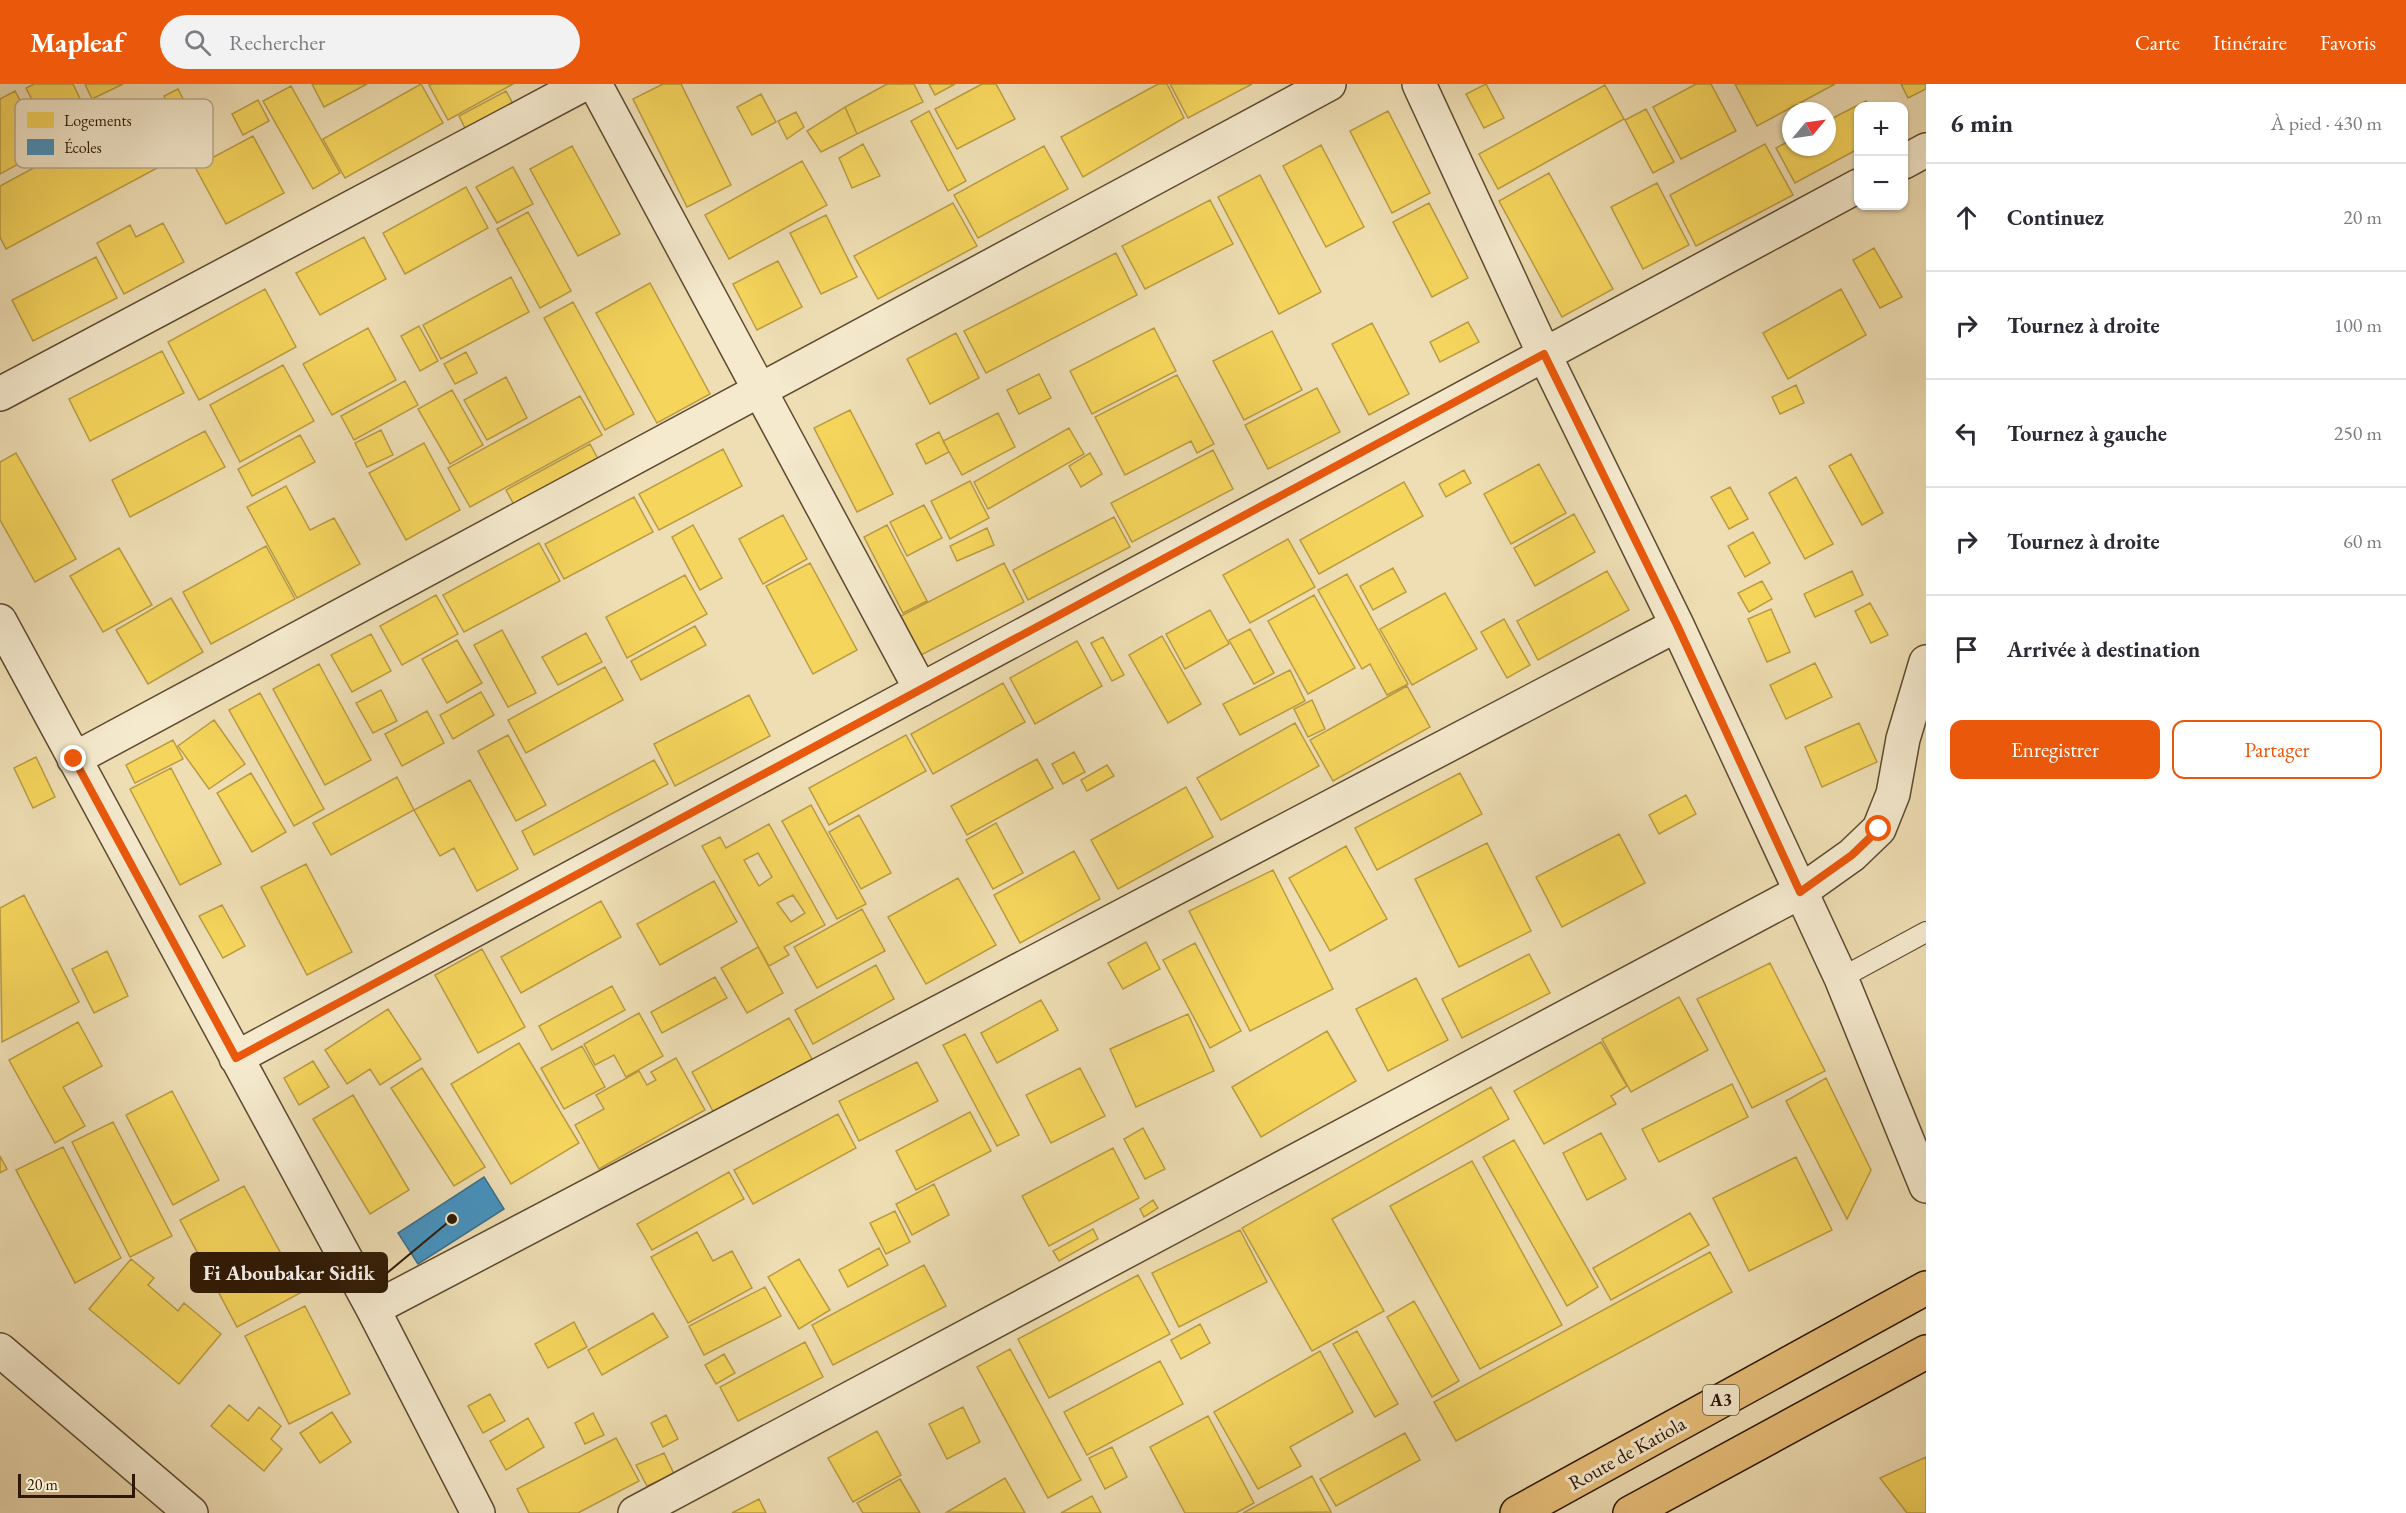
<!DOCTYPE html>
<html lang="fr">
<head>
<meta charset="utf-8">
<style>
  :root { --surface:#fff; --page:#f2f2f3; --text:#2b2b33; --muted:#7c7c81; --line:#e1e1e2; --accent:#ea580c }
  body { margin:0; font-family:"EB Garamond",serif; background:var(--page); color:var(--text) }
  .controls { position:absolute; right:18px; top:18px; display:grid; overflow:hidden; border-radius:12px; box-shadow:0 2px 4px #0004 }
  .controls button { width:54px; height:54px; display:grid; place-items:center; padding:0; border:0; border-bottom:2px solid var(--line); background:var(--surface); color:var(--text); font:30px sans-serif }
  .compass { position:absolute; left:1782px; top:18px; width:54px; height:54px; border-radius:50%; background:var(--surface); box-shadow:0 2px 4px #0004; rotate:61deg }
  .scale { position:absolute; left:18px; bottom:15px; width:117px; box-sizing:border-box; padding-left:6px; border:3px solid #2d1804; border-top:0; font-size:16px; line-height:21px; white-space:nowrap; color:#2d1804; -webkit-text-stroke:4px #f5eace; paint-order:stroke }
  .stop { position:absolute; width:18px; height:18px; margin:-14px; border:4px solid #ea580c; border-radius:50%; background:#fff }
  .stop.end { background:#ea580c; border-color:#fff; box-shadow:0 2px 6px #0008 }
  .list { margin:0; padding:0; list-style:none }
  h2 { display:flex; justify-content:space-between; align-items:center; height:78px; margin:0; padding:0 24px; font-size:26px }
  h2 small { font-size:20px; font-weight:400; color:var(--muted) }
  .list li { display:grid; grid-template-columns:39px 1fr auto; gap:18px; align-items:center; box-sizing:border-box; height:108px; padding:0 24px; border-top:2px solid var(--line) }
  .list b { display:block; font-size:22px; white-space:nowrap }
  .list em { font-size:20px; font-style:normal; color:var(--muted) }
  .actions { display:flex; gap:12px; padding:18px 24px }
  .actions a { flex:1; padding:14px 0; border:2px solid var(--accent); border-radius:12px; text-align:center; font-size:21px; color:var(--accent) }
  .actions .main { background:var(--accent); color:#fff }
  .icon { flex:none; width:33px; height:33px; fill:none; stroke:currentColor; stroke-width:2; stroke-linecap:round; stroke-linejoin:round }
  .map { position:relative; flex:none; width:1926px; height:1429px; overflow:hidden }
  header { display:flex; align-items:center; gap:36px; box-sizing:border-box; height:84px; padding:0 30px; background:var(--accent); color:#fff }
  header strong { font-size:28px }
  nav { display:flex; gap:33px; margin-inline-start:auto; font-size:21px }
  .search { width:420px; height:54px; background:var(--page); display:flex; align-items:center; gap:15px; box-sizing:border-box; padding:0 21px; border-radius:33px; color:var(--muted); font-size:22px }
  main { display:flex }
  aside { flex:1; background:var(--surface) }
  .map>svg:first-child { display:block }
  .homes { fill:#f6d55c; stroke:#ba9c42; stroke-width:1.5; fill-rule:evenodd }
  .schools { fill:#4393c3; stroke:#3c6e8a; stroke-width:1.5 }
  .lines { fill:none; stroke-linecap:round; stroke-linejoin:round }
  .service-casing { stroke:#5e4a30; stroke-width:22 }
  .minor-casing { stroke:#5e4a30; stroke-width:36 }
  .tertiary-casing { stroke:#5e4a30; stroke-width:36 }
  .trunk-casing { stroke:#2d1804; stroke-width:36 }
  .service { stroke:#f5eace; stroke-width:20 }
  .minor { stroke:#f5eace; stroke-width:33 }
  .tertiary { stroke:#f5eace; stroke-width:33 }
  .trunk { stroke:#e8bf7a; stroke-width:33 }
  .route { stroke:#ea580c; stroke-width:8 }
  .labels { text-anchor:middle; stroke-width:6; stroke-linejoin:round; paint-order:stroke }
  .shield { fill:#f5eace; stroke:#695741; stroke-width:1.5 }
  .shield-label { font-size:18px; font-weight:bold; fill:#2d1804 }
  .street-label { font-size:20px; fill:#2d1804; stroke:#f5eace }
  .key { fill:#f5eace; stroke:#b9ab91; stroke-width:1.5 }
  .key-label { font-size:16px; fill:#2d1804 }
  .leader { fill:none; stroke:#2d1804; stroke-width:2 }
  .callout-dot { fill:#2d1804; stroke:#f5eace; stroke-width:2 }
  .callout { fill:#2d1804; stroke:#2d1804; stroke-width:2 }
  .callout-label { font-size:21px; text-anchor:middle; font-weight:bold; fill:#fff }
</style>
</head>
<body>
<header>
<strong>Mapleaf</strong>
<div class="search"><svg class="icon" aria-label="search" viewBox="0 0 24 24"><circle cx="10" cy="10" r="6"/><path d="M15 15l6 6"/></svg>Rechercher</div>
<nav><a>Carte</a><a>Itinéraire</a><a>Favoris</a></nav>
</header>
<main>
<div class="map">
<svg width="1926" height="1429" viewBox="0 0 1926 1429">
  <rect width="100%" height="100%" fill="#efdeb4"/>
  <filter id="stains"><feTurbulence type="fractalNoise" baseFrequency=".00333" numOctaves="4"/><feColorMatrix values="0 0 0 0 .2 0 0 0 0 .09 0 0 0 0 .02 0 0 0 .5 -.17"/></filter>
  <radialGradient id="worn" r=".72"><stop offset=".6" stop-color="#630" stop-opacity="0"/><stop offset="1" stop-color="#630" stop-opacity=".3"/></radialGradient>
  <path class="homes" d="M34,0h39l10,21 -38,20 -19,-37z
    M85,0h38l-31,15z
    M312,0h55l-43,23z
    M421,0l22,39 -98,55 -22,-39z
    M432,0h81l-65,36 -19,-35z
    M663,0h18l50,101 -44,22 -54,-108z
    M887,0h27l9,18 -66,32 -12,-27z
    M929,0h26l-20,11z
    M982,0h14l19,35 -58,30 -22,-40z
    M1158,0h9l17,34 -101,59 -22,-40z
    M1170,0h82l-64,34z
    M1486,0l18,34 -20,10 -18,-34z
    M1696,0h15l25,47 -55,28 -28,-52z
    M1735,0h100l-78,42z
    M1901,0h25v5l-18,9z
    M1605,1l19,34 -126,70 -19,-35z
    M291,2l49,87 -27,16 -50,-88z
    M178,5l24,47 -13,8 -25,-48z
    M15,7l31,58 -46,25v-75z
    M506,7l13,24 -48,25 -12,-24z
    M761,10l15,28 -24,13 -15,-28z
    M161,15l28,52 -183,98 -6,-12v-51z
    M258,16l11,21 -26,14 -11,-21z
    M1866,17l3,5h-11v43l-63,34 -19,-35 15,-8v7h36v-26z
    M845,23l12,27 -36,18 -14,-21z
    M1646,25l28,53 -21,11 -28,-53z
    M929,27l37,70 -18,10 -37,-70z
    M1388,27l42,82 -38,20 -42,-82z
    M796,28l8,15 -17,12 -9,-18z
    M253,52l31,57 -58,31 -31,-57z
    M863,60l17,32 -28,12 -13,-30z
    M1765,60l28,51 -97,51 -26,-51z
    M1321,61l43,82 -38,20 -43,-81z
    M572,62l48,88 -42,22 -48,-87z
    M1044,62l24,43 -90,49 -24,-43z
    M802,77l25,44 -98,54 -24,-44z
    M513,83l20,37 -36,19 -21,-36z
    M1549,89l64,116 -51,28 -63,-116z
    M1260,91l61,117 -42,22 -61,-117z
    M1657,99l32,62 -46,24 -32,-62z
    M466,103l22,41 -83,46 -22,-41z
    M1210,116l23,44 -88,45 -23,-43z
    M953,119l24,43 -99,53 -24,-43z
    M1429,119l39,75 -36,19 -39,-75z
    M528,128l43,79 -31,17 -43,-79z
    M826,131l31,62 -36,17 -31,-61z
    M163,139l21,39 -60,32 -27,-51 33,-18 6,12z
    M364,153l22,42 -66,36 -24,-42z
    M1874,164l28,49 -22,11 -27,-48z
    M1116,169l21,42 -151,78 -22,-42z
    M96,173l21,41 -84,43 -21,-41z
    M778,177l24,46 -45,23 -24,-46z
    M511,193l18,35 -88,47 -18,-34z
    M650,199l60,111 -53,29 -61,-110z
    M265,205l31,58 -97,53 -31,-58z
    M1841,205l25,46 -78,44 -25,-46z
    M573,218l61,112 -29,16 -61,-112z
    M1468,238l11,20 -39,20 -10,-20z
    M1372,239l37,71 -40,21 -37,-71z
    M419,242l19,35 -18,10 -19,-35z
    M368,244l28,52 -64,35 -29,-51z
    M1154,244l22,43 -84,43 -22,-43z
    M1272,247l30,59 -58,30 -31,-59z
    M956,249l23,45 -49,26 -23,-45z
    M162,267l22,42 -94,48 -21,-42z
    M466,268l11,21 -22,11 -11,-20z
    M283,281l31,56 -74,41 -30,-57z
    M1039,290l12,24 -32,16 -12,-24z
    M1177,291l37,69 -17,9 -6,-12 -66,34 -30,-58z
    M506,293l21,41 -40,22 -23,-40z
    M405,297l13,24 -64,35 -13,-24z
    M1796,301l8,18 -24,11 -8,-17z
    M1317,304l23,44 -72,37 -23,-44z
    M452,306l31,55 -33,19 -32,-55z
    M580,312l22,39 -132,72 -22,-39z
    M850,326l43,84 -36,18 -43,-84z
    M998,329l17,34 -53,28 -19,-34z
    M1069,344l15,26 -96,55 -14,-27z
    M381,346l12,25 -26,12 -12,-24z
    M205,347l20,36 -95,50 -18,-37z
    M939,348l10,20 -23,12 -10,-20z
    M300,351l15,27 -63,34 -14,-27z
    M424,359l36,67 -54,30 -37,-67z
    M590,360l14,26 -84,46 -14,-26z
    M723,365l19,37 -83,44 -20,-36z
    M1213,366l20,39 -101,53 -21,-39z
    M16,369l60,106 -41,23 -35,-62v-58z
    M1090,369l12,21 -21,13 -12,-21z
    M1851,370l32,59 -21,12 -33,-59z
    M1539,380l27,49 -55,31 -27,-50z
    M1464,386l7,13 -25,14 -7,-13z
    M1796,393l37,67 -28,15 -36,-66z
    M970,397l19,37 -39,21 -19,-38z
    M1404,398l19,34 -104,58 -19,-34z
    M286,402l24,44 24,-12 26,46 -63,34 -50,-91z
    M1730,403l18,32 -19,10 -18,-32z
    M634,413l19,35 -89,47 -19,-35z
    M924,421l18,33 -35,18 -17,-34z
    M1574,430l21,38 -60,34 -21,-38z
    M783,431l24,44 -44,25 -24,-45z
    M1114,433l16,30 -102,53 -15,-30z
    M693,441l29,53 -22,12 -28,-53z
    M887,441l40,76 -24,12 -39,-76z
    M987,444l7,17 -37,16 -7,-15z
    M1753,448l17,31 -25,14 -17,-31z
    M1288,455l27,48 -65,36 -27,-48z
    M539,459l21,38 -96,51 -21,-37z
    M266,462l29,53 -84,45 -28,-52z
    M119,464l33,57 -49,27 -33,-56z
    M810,479l47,87 -44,24 -47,-88z
    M1004,479l20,39 -103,53 -20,-39z
    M1393,484l13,24 -33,18 -13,-24z
    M1607,487l22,39 -91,50 -21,-39z
    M1852,487l11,24 -48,22 -11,-23z
    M1347,490l61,110 -21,11 -17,-31 -8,5 -44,-79z
    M685,491l22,39 -80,44 -21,-41z
    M1762,497l10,18 -23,13 -11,-19z
    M1445,509l32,56 -65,36 -32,-56z
    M436,511l22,39 -56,31 -22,-39z
    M1314,511l41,73 -47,26 -40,-73z
    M171,514l32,54 -55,32 -32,-54z
    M1870,519l18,32 -17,8 -16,-32z
    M1771,525l19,43 -23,10 -19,-43z
    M1210,526l19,34 -44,25 -19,-35z
    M1504,535l26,46 -23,13 -26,-46z
    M695,542l11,19 -65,35 -10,-19z
    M1250,545l24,44 -20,11 -25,-44z
    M502,546l34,63 -28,14 -34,-62z
    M586,549l16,29 -44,23 -16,-28z
    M371,550l20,37 -39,21 -21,-37z
    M1162,552l39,68 -33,19 -39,-68z
    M1103,553l21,38 -12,6 -21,-38z
    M457,556l25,43 -35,20 -25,-44z
    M1077,557l25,45 -67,38 -25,-46z
    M1815,579l17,34 -46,22 -16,-34z
    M319,580l52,96 -46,25 -52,-96z
    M605,583l18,33 -97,53 -18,-33z
    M1290,586l15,31 -65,34 -17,-31z
    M1003,599l22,39 -92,52 -22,-40z
    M1407,602l23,41 -97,54 -23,-41z
    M381,606l16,31 -24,12 -17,-30z
    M481,608l13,23 -41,24 -13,-24z
    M260,609l64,116 -30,17 -65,-116z
    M749,611l21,41 -95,50 -21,-42z
    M1312,616l13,29 -17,8 -14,-28z
    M427,627l17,32 -42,23 -17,-32z
    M214,636l31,44 -36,25 -31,-43z
    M1295,639l24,43 -98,54 -24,-42z
    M1859,639l18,39 -55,25 -17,-40z
    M508,651l38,70 -30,16 -38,-70z
    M906,651l20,36 -97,54 -20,-37z
    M173,656l10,19 -48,24 -9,-18z
    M1074,668l11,20 -22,12 -11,-20z
    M36,673l19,40 -22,11 -19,-40z
    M1037,675l16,29 -86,47 -16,-29z
    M654,676l14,24 -134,71 -12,-24z
    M1107,681l7,11 -27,15 -6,-11z
    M171,684l50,96 -41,21 -50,-96z
    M251,689l35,59 -34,20 -35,-59z
    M1460,689l22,41 -105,56 -22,-42z
    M397,693l17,33 -83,45 -18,-32z
    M470,696l48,89 -41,22 -23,-43 -14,8 -26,-46z
    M1186,703l27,50 -95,52 -27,-49z
    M1686,711l10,19 -37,20 -10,-19z
    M811,721l55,99 -29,15 -55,-98z
    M859,731l32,58 -30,16 -32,-57z
    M996,739l27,50 -30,16 -27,-49z
    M769,740l56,101 -41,22 5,8 -20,11 -67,-120 18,-9 6,11zM758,769l14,24 -13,9 -15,-26zM793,811l12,18 -14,9 -14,-19z
    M1619,750l26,49 -83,44 -26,-50z
    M1487,759l44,88 -72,36 -44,-88z
    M1346,762l41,73 -57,32 -41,-73z
    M1074,767l26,48 -80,44 -26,-48z
    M306,780l46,88 -45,23 -46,-88z
    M1273,786l60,119 -83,42 -61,-120z
    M958,794l38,67 -70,39 -38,-67z
    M714,797l23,41 -77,43 -23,-41z
    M24,811l55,107 -77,40 -2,-134z
    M601,817l20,36 -100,56 -20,-36z
    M222,821l23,41 -22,12 -24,-42z
    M862,825l23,42 -68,37 -23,-41z
    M1146,858l14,27 -37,20 -15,-26z
    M1195,859l46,88 -31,17 -47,-88z
    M758,863l25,46 -36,20 -26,-45z
    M482,865l43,78 -47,26 -43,-78z
    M107,867l21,45 -34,17 -22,-44z
    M1529,870l21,39 -88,45 -20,-39z
    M1770,879l55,108 -73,37 -55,-109z
    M876,881l18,34 -81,45 -18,-34z
    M715,893l12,21 -65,35 -11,-21z
    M1416,894l32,62 -60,31 -32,-62z
    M612,902l13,24 -73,40 -13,-24z
    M1679,913l29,53 -77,42 -29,-53z
    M1041,916l17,30 -61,33 -16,-30z
    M388,925l33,50 -41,26 -10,-16 -23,15 -22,-34z
    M639,929l24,43 -37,21 -12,-22 -19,10 -11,-21z
    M1188,930l26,57 -78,36 -26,-58z
    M789,934l23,41 -98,54 -22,-41z
    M78,938l24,44 -39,21 22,39 -30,17 -46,-83z
    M1327,947l29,50 -95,56 -29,-50z
    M965,950l54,101 -22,11 -54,-101z
    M1601,958l26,44 -16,10 5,8 -72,40 -30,-53z
    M519,959l60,100 -68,41 -60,-100z
    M582,962l23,41 -41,22 -23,-41z
    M676,974l29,52 -106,59 -24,-44 29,-16 -8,-14 43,-24 8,14 9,-5 -5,-8z
    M313,977l16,26 -30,18 -15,-27z
    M917,978l21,39 -79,40 -20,-40z
    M422,984l63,99 -31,19 -63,-98z
    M1080,984l25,48 -54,27 -25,-48z
    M1826,994l45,92 -24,49 -61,-118z
    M1732,1000l16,33 -89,45 -17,-33z
    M1491,1003l18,32 -177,100 52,92 -72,40 -70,-123z
    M172,1007l47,89 -46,25 -47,-90z
    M353,1011l56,95 -39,24 -57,-95z
    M970,1028l21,39 -75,39 -20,-39z
    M838,1030l18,34 -103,56 -19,-34z
    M113,1038l59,114 -42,21 -58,-115z
    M1143,1044l22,41 -20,10 -21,-40z
    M1601,1049l25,46 -39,21 -24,-47z
    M1514,1056l84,147 -31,19 -84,-149z
    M63,1063l58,111 -46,25 -59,-113z
    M1113,1064l26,50 -90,48 -27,-50z
    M0,1072l7,13 -7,4z
    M1796,1073l36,73 -83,41 -36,-73z
    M1472,1077l90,164 -82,44 -90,-163z
    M729,1088l15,27 -92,51 -15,-26z
    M934,1100l15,31 -37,20 -16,-31z
    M244,1102l58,106 -65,35 -57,-107z
    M1153,1116l5,8 -14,9 -4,-8z
    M895,1127l15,31 -24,12 -16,-31z
    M1690,1129l19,32 -98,55 -18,-32z
    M1093,1145l5,10 -39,22 -6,-10z
    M1240,1146l27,52 -88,45 -27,-54z
    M697,1148l16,29 19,-10 20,37 -64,35 -37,-66z
    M879,1164l9,17 -40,22 -9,-17z
    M1710,1168l22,40 -276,149 -22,-39z
    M131,1175l23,19 -6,7 30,26 6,-8 37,31 -42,50 -90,-75z
    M799,1175l31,51 -31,19 -31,-52z
    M924,1181l22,41 -113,59 -21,-40z
    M1138,1191l32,59 -121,64 -31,-59z
    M765,1203l16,29 -77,39 -15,-29z
    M1414,1217l45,80 -27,16 -45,-80z
    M305,1222l45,88 -61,30 -44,-88z
    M653,1229l15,24 -66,38 -14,-25z
    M574,1238l13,25 -39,21 -13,-24z
    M1200,1240l10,19 -29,16 -10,-19z
    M1357,1247l41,73 -23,13 -42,-73z
    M805,1258l18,35 -85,44 -18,-34z
    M1010,1265l71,131 -33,18 -71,-131z
    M1320,1267l33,61 -63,35 11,19 -43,23 -44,-77z
    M724,1270l11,19 -19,11 -11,-19z
    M1160,1277l23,43 -96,51 -23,-43z
    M490,1310l15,27 -22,12 -15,-27z
    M229,1321l19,16 11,-14 22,19 -10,13 11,10 -18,22 -53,-45z
    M963,1323l17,35 -33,17 -18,-35z
    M332,1328l19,30 -31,21 -20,-30z
    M593,1329l11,22 -19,9 -10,-21z
    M666,1331l12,24 -15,8 -12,-24z
    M1208,1332l46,87 -18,10h-51l-35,-66z
    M528,1334l16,29 -38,23 -16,-29z
    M877,1347l24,44 -48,27 -25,-44z
    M1405,1349l15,27 -84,46 -16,-27z
    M616,1354l23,43 -61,32h-49l-12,-24z
    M1112,1363l15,30 -22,12 -16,-31z
    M664,1369l10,21 -27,12 -11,-21z
    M1926,1373v56h-19l-27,-35z
    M1312,1392l19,36 -88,1z
    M1005,1394l20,35 -78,-1z
    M900,1395l20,34h-57l-6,-10z
    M1092,1412l9,17h-40z
    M759,1415l7,14h-34z"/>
  <path class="schools" d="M484,1093l20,32 -86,55 -20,-31z"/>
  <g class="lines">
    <defs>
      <path id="service" d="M1841,894l85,-46"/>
      <path id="minor" d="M595,0l326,606
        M1419,0l125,270 133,271 164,353 85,208
        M1904,78l22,-12
        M0,310l584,-310
        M0,537l373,688 105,204
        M74,675l1255,-675
        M236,974l1622,-872
        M373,1225l1304,-684
        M635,1429l1165,-621 52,-37 27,-26 14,-35 10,-55 23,-77"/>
      <path id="tertiary" d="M0,1266l191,163"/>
      <path id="trunk" d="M1517,1429l409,-225
        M1630,1429l296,-161"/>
    </defs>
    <use href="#service" class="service-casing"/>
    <use href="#minor" class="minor-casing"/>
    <use href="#tertiary" class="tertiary-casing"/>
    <use href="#trunk" class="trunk-casing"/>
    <use href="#service" class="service"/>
    <use href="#minor" class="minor"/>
    <use href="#tertiary" class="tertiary"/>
    <use href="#trunk" class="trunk"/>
  </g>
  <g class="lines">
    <path class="route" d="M74,675l162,299 1308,-704 133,271 123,267 52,-37 27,-26"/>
  </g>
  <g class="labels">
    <rect class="shield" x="1703" y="1301" width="36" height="30" rx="4.5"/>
    <g class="shield-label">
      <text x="1721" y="1322">A3</text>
    </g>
    <g class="street-label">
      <text transform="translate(1627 1369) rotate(-29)" y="7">Route de Katiola</text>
    </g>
  </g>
  <rect x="15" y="15" width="198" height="69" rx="9" class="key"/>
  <rect x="27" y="28" width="27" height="16" fill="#f6d55c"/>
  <rect x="27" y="55" width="27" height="16" fill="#4393c3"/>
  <g class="key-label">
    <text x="64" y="42">Logements</text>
    <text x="64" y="69">Écoles</text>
  </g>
  <path class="leader" d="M452 1135L387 1189"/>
  <circle class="callout-dot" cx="452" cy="1135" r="6"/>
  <rect class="callout" x="191" y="1169" width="196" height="39" rx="6"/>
  <g class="callout-label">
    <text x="289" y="1196">Fi Aboubakar Sidik</text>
  </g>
  <rect width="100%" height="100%" filter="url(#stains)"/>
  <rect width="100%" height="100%" fill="url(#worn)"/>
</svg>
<div class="controls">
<button>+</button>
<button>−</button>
</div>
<svg class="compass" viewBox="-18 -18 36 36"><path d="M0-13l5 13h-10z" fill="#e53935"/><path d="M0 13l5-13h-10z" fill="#7c7c81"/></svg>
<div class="scale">20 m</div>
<div class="stop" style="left:1879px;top:745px"></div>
<div class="stop end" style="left:74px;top:675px"></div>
</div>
<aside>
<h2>6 min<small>À pied · 430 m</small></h2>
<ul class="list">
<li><svg class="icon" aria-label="ahead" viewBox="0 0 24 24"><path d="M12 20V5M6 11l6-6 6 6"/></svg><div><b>Continuez</b></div><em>20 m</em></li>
<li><svg class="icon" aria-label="right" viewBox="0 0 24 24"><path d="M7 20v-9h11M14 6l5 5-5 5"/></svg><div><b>Tournez à droite</b></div><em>100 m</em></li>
<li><svg class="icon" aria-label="left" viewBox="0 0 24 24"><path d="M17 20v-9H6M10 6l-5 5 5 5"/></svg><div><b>Tournez à gauche</b></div><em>250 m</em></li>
<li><svg class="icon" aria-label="right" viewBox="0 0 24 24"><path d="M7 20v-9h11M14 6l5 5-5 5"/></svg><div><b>Tournez à droite</b></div><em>60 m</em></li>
<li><svg class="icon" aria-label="arrive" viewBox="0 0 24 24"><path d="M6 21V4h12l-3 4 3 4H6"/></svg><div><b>Arrivée à destination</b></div></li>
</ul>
<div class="actions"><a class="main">Enregistrer</a><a>Partager</a></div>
</aside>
</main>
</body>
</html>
